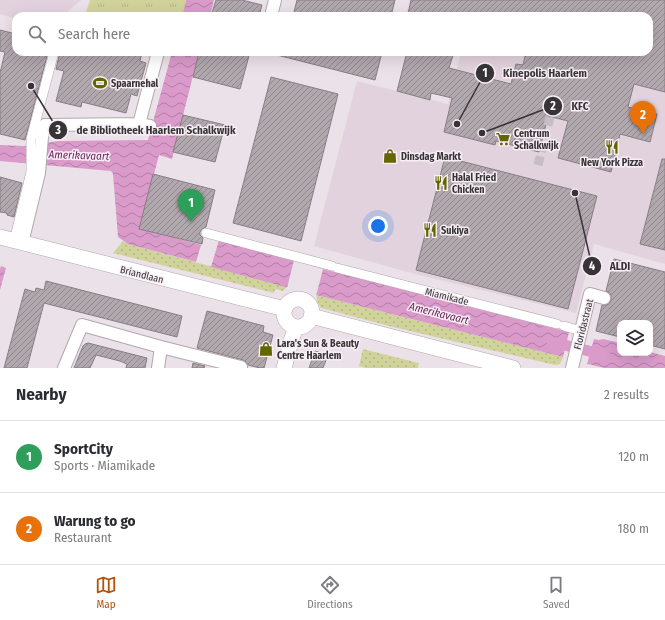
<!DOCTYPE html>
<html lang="en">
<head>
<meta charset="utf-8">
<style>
  :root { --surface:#fff; --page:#f2f2f3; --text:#2b2b33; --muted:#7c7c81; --line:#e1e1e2; --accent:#b45309 }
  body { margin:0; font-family:"Fira Sans Condensed",sans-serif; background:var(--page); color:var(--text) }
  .controls { position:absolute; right:12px; bottom:12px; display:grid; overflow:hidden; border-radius:8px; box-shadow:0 4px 16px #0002 }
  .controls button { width:36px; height:36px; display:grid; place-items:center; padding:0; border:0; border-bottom:1px solid var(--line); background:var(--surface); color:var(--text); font:20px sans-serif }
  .you { position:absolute; left:378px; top:226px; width:14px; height:14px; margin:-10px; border:3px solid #fff; border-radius:50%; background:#1a73e8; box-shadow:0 0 0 6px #1a73e833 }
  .badge { display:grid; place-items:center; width:26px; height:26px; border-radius:50%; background:var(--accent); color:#fff; font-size:13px; font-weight:700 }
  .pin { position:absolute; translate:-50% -33px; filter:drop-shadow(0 1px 2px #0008) }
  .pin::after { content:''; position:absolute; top:21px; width:14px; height:12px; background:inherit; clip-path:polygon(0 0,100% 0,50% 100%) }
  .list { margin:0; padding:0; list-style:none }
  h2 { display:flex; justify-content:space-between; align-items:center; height:52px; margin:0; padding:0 16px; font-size:17px }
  h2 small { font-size:13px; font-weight:400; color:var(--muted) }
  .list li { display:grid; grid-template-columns:26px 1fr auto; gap:12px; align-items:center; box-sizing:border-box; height:72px; padding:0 16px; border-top:1px solid var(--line) }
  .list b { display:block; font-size:15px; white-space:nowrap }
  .list p { margin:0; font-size:13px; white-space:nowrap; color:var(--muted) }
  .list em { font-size:13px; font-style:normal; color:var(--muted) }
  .icon { flex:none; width:22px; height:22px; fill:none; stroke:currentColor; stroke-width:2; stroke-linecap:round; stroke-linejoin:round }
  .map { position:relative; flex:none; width:665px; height:368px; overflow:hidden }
  .search { position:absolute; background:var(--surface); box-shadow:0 4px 16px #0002; left:12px; right:12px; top:12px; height:44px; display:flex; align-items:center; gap:10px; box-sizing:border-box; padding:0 14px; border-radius:12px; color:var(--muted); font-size:15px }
  .sheet { height:196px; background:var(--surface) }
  nav { display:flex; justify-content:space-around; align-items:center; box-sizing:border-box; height:56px; border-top:1px solid var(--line); background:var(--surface); font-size:11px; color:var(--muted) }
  nav a { display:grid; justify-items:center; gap:2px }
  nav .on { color:var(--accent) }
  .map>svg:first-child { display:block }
  .built { fill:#e2d2dd }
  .grass { fill:url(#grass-dots) }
  .park { fill:url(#park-tufts) }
  .pitch { fill:#d0d49b }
  .water { fill:url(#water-waves) }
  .pier { fill:#ebe1e8 }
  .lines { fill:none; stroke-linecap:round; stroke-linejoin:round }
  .canal { stroke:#da9bcb; stroke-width:11 }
  .building { fill:url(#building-hatch); stroke:#877e84 }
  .pedestrian-tunnel { stroke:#c7bec4; stroke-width:9; stroke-dasharray:9 4.5; stroke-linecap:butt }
  .pedestrian-casing { stroke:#b1a8ae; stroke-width:10 }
  .minor-casing { stroke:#b1a8ae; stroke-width:14 }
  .tertiary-casing { stroke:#b1a8ae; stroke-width:16 }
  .pedestrian { stroke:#fff; stroke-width:9 }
  .minor { stroke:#fff; stroke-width:12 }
  .tertiary { stroke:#fff; stroke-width:15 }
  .labels { text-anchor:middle; stroke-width:3; stroke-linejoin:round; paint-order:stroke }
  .poi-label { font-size:10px; font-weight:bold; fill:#373336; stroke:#f8eff5; text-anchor:start }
  .street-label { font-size:10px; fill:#373336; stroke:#f8eff5 }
  .water-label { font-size:11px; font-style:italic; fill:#661d59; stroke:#f8eff5 }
  .leader { fill:none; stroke:#373336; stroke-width:1.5 }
  .callout-dot { fill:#373336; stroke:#f8eff5; stroke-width:1.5 }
  .mark-label { font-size:12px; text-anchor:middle; font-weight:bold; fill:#fff }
  .callout-label { font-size:11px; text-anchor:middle; font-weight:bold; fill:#373336; stroke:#f8eff5; stroke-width:3; stroke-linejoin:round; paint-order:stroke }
</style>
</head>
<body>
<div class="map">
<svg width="665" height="368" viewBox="0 0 665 368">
  <defs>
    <pattern id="grass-dots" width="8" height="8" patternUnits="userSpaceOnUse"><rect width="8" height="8" fill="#d0d49b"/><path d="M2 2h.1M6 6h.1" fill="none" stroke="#b3b686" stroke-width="1.8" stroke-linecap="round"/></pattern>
    <pattern id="park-tufts" width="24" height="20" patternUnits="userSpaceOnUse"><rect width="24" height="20" fill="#d0d49b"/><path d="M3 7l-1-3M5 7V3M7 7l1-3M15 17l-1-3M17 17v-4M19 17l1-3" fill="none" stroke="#b3b686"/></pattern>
    <pattern id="water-waves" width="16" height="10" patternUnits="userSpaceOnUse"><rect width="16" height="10" fill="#da9bcb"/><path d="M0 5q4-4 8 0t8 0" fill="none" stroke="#b27fa6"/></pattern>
    <pattern id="building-hatch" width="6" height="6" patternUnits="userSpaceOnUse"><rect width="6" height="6" fill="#b1a8ae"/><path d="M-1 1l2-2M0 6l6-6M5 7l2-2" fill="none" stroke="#91898e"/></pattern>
  </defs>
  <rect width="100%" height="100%" fill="#ebe1e8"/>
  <path class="built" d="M0,0h81l-19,16h-46v3l-16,-5z
    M410,0h255v264l-71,-20 -18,69 -161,-39 -101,-28 43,-165 91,23 13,-52h188v-36h-237l-6,-1z"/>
  <path class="grass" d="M123,241l5,3 159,43 -4,4 -8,-2 -1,4 -161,-40z
    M316,295l247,62 -3,7 -5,1 -162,-38 -72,-19 -3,-5z
    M363,349l56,14 -1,5h-52l-7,-2z"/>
  <path class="park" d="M90,0h96l-4,16h-97z"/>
  <path class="pitch" d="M99,7l36,9h-38z"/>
  <path class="water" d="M186,0h28l-4,16h-28z
    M172,52h27l-27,107 -13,-4 -19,73 61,17 -5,17 -68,-18 -10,-7 -5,-63 -2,-3 -111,-10v-16l24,1 34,-5 90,-1z
    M219,240l81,22 23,7 246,63 -6,25 -247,-62 -105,-28z
    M1,266l5,2 -6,22v-21z
    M594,339l5,1 4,-1 17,4v10h30v-1l15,4v12h-60l-18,-4z"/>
  <path class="pier" d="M294,260l29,9 -7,27 -29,-8z"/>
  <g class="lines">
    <path class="canal" d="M552,342l53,13"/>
  </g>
  <path class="building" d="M216,0h26l20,5 -3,11h-48z
    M297,0h98l-4,16h-98z
    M411,0h254v92l-31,-8 -6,23 29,7 -7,28 -30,-8 -9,38 -53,-14 10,-37 -20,-5 -9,36 -43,-11 -1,4 -51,-13 8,-34 -21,-5 -1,7 -33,-9 10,-39h47l-5,16 62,16 5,-20 7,1 3,-13h123v-36h-233l-8,-2z
    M0,30l16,4v18h32l-23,88 -25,-6v-61l5,-21 -5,-1z
    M60,52h82l-2,9 6,2 -9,33 -6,-2 -5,19 -44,-11 -1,5 -25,-6 8,-30 -8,-2z
    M199,52h51l-10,37 -47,-12z
    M277,52h105l-7,28 -98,-25z
    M271,77l67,17 -37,147 -68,-18z
    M183,115l42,10 -10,37 -42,-10z
    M445,157l152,39 -29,113 -152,-39z
    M662,159h3v91l-25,-6z
    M153,174l62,16 -9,37 -4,2 -2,3v3l3,3 -1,6 -63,-15z
    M0,177l22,6 -8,34 -7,-2v-2l-7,-1z
    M614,259l51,13v77l-15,-4v-22h-30v14l-24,-6 6,-26h3l4,-1 2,-4v-4l-1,-3 -4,-2z
    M46,281l136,35 -5,21 -133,-34 -17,65h-23l21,-79 10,3 1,-4 8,2z
    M207,311l57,15 -1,6 10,3 -9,33h-4l-12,-3 -2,-3 -3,-2 -46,-12z
    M88,343l59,15 -2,10h-19l1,-4 -7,-3 -24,-6 -6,13h-16l9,-22 2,-2z
    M315,351l13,4 -5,13h-14z
    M193,363l12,3 -1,2h-12z"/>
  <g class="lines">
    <path class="pedestrian-tunnel" d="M538,165l12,-48"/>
    <defs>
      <path id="pedestrian" d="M206,233l126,33
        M14,241l17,-69v-33l23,-87
        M337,268l220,56
        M564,326l17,5"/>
      <path id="minor" d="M271,16l4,-16
        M150,126l-11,-2 19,-72
        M22,243l17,-70 3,-36 3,-12 94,-1
        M64,368l18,-43 79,22 80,20 -1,1
        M158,368l3,-21
        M572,368l18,-74 14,4"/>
      <path id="tertiary" d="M0,237l285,72
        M284 313a14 14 0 1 1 28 0a14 14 0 1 1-28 0Z
        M311,316l202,52
        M284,368l8,-30 4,-11"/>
    </defs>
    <use href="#pedestrian" class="pedestrian-casing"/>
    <use href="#minor" class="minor-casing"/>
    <use href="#tertiary" class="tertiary-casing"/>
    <use href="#pedestrian" class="pedestrian"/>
    <use href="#minor" class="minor"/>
    <use href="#tertiary" class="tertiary"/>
  </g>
  <defs>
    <symbol id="stadium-bare" viewBox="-9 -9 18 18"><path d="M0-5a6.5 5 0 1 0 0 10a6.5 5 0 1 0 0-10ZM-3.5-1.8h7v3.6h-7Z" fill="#646600" stroke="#f8eff5" stroke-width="2.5" paint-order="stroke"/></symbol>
    <symbol id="supermarket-bare" viewBox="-9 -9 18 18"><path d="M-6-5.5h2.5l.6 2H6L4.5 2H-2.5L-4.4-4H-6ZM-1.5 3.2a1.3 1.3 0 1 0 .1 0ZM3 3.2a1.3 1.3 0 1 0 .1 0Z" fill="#646600" stroke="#f8eff5" stroke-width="2.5" paint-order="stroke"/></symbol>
    <symbol id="restaurant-bare" viewBox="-9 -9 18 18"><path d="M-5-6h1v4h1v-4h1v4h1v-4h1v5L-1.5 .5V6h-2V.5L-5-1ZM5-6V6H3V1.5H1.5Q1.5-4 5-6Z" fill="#646600" stroke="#f8eff5" stroke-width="2.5" paint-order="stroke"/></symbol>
    <symbol id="shop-bare" viewBox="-9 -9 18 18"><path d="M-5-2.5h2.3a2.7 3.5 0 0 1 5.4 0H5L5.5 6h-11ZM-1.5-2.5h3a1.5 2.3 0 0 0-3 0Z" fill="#646600" stroke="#f8eff5" stroke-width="2.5" paint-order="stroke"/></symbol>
  </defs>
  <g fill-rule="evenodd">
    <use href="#stadium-bare" x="90" y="73" width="20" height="20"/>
    <use href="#supermarket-bare" x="493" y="129" width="20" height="20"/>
    <use href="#restaurant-bare" x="602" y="137" width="20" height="20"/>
    <use href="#shop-bare" x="380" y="146" width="20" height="20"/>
    <use href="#restaurant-bare" x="431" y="173" width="20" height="20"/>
    <use href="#restaurant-bare" x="420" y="220" width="20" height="20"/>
    <use href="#shop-bare" x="256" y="339" width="20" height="20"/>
  </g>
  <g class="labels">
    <g class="poi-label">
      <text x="111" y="87">Spaarnehal</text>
      <text x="514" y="137">Centrum<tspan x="514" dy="12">Schalkwijk</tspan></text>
      <text x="401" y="160">Dinsdag Markt</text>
      <text x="612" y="166" text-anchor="middle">New York Pizza</text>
      <text x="452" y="181">Halal Fried<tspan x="452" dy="12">Chicken</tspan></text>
      <text x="441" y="234">Sukiya</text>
      <text x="277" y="347">Lara's Sun &amp; Beauty<tspan x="277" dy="12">Centre Haarlem</tspan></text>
    </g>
    <g class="street-label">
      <text transform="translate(142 274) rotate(14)" y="4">Briandlaan</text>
      <text transform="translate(447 296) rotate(14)" y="4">Miamikade</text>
      <text transform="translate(583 324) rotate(-76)" y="4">Floridastraat</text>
    </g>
    <g class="water-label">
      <text transform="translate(79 155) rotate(2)" y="4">Amerikavaart</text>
      <text transform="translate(439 313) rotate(14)" y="4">Amerikavaart</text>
    </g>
  </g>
  <path class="leader" d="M457 124L485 73M482 133L553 106M31 86L58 130M575 193L592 266"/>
  <g class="callout-dot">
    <circle cx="457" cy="124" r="4"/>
    <circle cx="482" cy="133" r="4"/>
    <circle cx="31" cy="86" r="4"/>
    <circle cx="575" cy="193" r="4"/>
    <circle cx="485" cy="73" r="10"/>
    <circle cx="553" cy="106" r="10"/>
    <circle cx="58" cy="130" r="10"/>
    <circle cx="592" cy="266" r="10"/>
  </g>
  <g class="mark-label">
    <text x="485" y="77">1</text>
    <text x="553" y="110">2</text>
    <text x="58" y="134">3</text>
    <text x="592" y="270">4</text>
  </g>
  <g class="callout-label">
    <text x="545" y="77">Kinepolis Haarlem</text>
    <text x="580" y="110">KFC</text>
    <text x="156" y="134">de Bibliotheek Haarlem Schalkwijk</text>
    <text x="620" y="270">ALDI</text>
  </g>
</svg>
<div class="controls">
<button><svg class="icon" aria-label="layers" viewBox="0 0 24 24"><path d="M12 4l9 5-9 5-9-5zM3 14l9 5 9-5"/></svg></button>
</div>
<div class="you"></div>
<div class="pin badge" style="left:191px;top:222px;background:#2e9e5b">1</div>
<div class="pin badge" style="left:643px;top:134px;background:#e8710a">2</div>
<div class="search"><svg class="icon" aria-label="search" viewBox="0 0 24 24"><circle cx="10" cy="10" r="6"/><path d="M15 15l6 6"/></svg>Search here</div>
</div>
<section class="sheet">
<h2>Nearby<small>2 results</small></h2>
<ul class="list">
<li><span class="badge" style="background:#2e9e5b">1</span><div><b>SportCity</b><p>Sports · Miamikade</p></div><em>120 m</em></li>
<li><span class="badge" style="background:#e8710a">2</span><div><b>Warung to go</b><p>Restaurant</p></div><em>180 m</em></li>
</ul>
</section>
<nav>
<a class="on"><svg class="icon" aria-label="map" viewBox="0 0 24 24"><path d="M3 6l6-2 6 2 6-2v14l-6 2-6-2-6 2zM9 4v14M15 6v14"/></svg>Map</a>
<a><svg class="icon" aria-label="directions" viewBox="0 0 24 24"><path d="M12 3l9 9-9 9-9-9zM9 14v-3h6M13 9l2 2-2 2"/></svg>Directions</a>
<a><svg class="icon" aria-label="saved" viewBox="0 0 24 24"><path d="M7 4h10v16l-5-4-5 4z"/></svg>Saved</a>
</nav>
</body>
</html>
